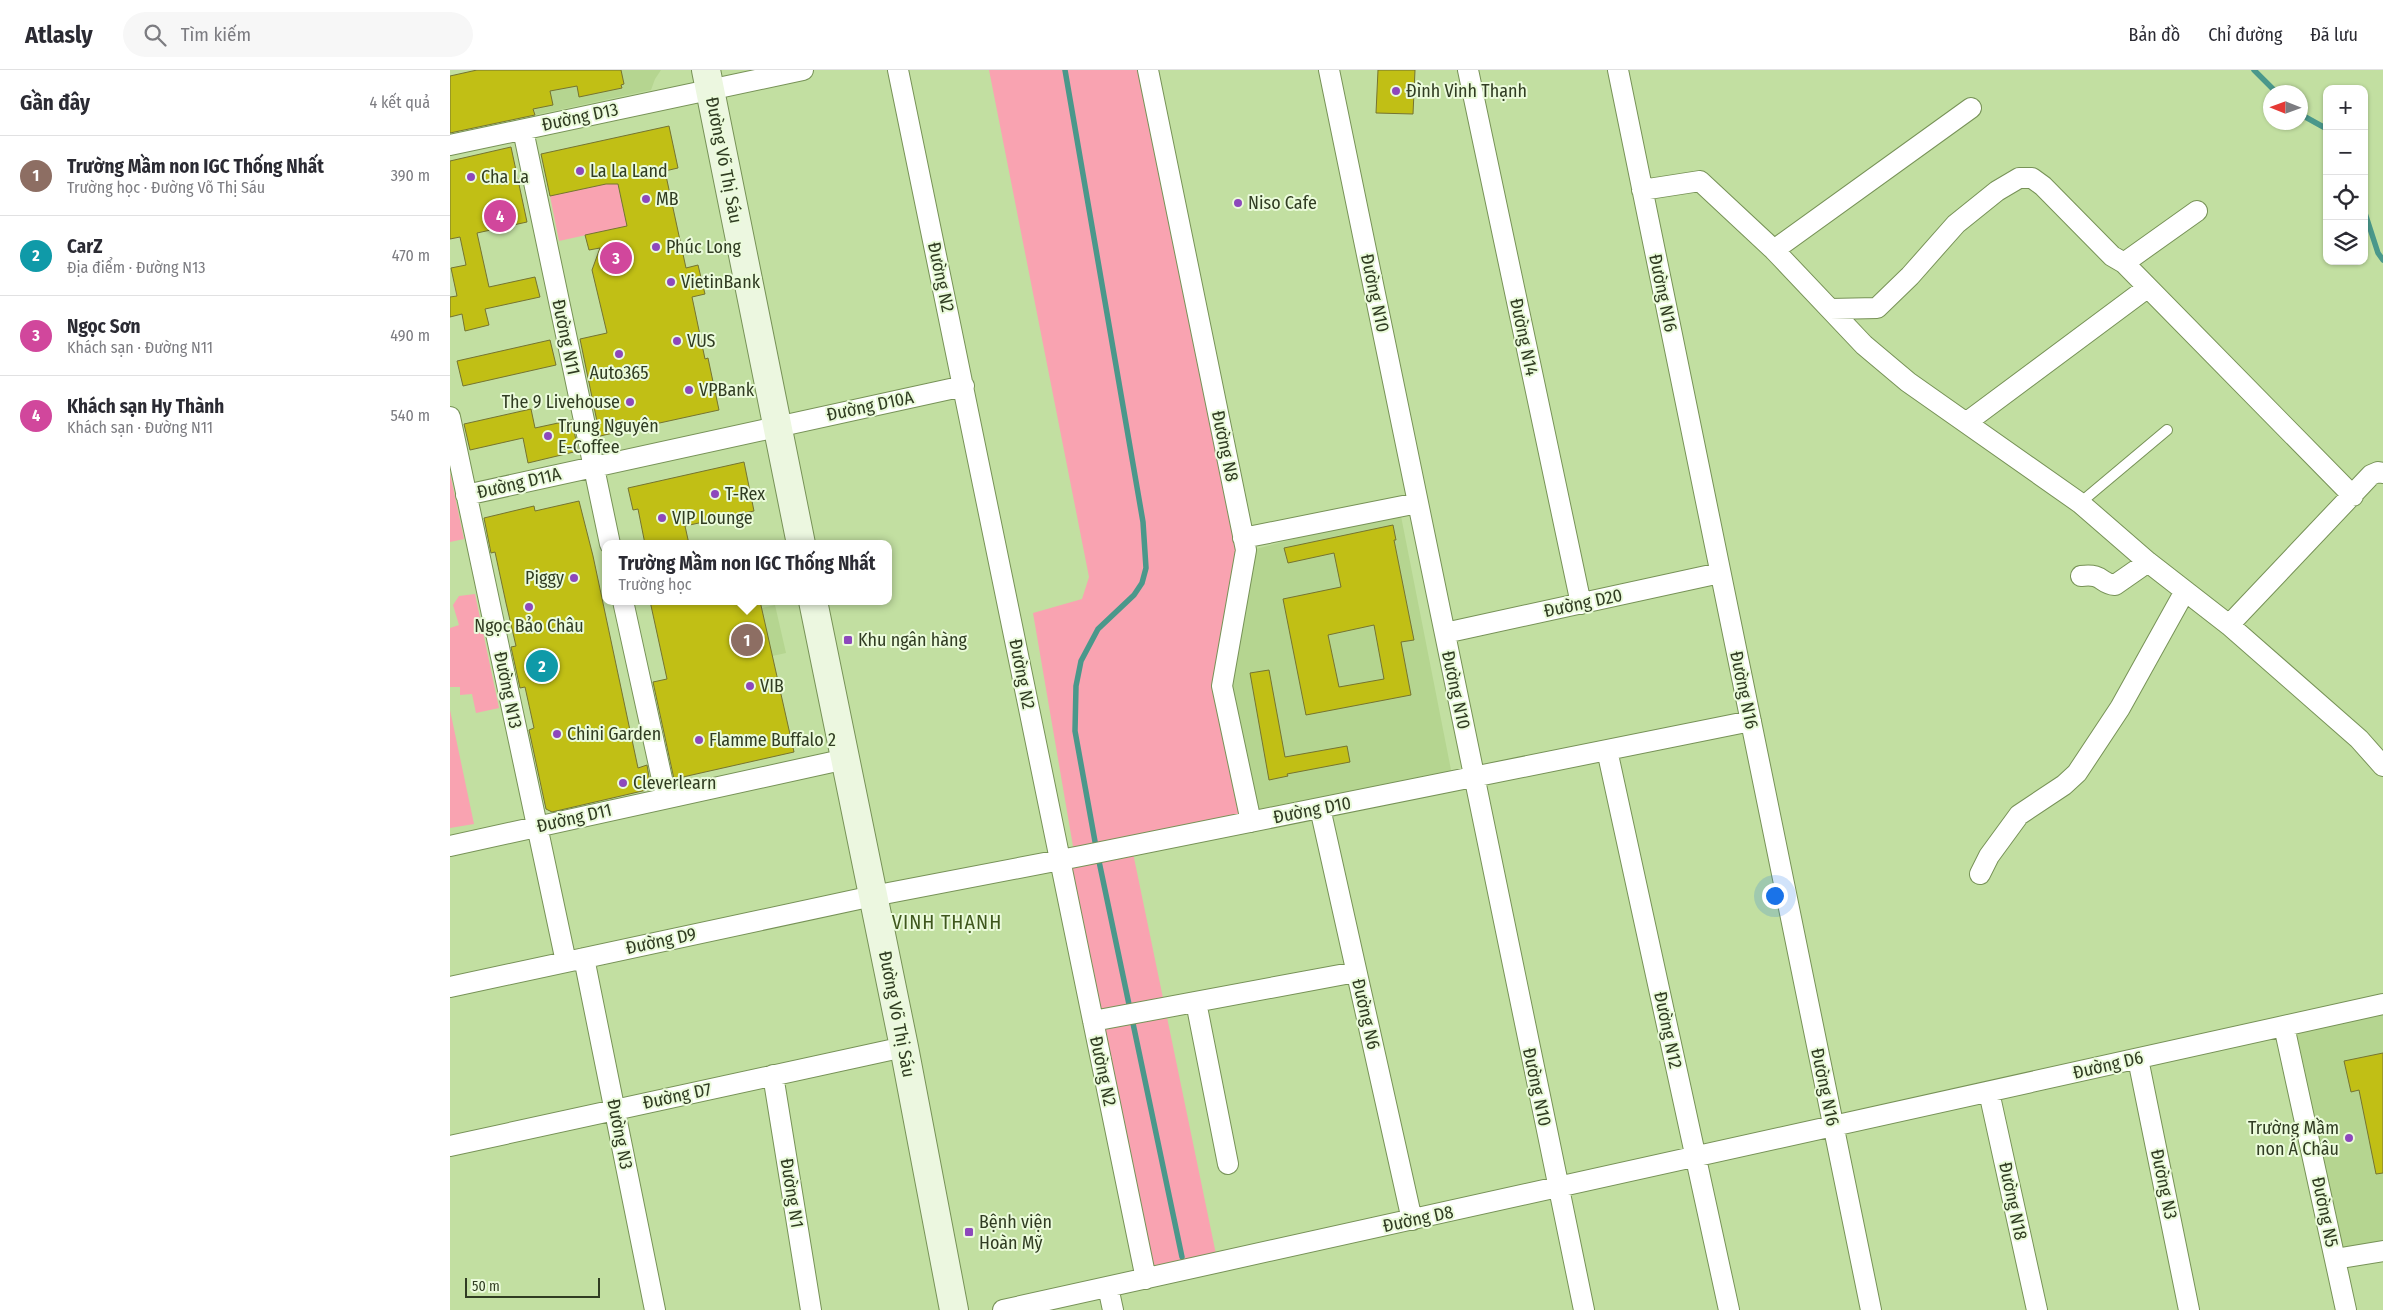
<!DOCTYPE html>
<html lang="vi">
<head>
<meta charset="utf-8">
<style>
  :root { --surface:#fff; --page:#f7f7f7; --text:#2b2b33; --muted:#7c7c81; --line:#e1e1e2; --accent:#1a73e8 }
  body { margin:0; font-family:"Fira Sans Condensed",sans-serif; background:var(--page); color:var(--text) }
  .controls { position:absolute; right:15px; top:15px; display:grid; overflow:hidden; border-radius:10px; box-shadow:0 1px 4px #0004 }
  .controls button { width:45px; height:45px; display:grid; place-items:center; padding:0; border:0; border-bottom:1px solid var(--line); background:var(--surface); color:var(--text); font:25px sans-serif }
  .compass { position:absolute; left:1813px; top:15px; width:45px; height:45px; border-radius:50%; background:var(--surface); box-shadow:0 1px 4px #0004; rotate:271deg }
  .scale { position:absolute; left:15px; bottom:12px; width:135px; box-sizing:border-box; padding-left:5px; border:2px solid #303c22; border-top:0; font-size:14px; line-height:18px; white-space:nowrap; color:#303c22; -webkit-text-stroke:4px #ebfbdb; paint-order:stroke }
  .you { position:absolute; left:1324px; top:825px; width:18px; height:18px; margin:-12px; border:4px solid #fff; border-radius:50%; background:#1a73e8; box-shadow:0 0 0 8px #1a73e833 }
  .badge { display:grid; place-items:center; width:32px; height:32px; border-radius:50%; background:var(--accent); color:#fff; font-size:16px; font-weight:700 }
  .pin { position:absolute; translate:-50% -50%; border:2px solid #fff; box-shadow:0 1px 5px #0006 }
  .popup { position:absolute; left:152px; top:470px; width:290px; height:65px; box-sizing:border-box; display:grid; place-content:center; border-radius:10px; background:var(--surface); filter:drop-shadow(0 1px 4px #0005); font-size:16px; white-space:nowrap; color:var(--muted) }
  .popup b { font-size:19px; color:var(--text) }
  .popup::after { content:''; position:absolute; left:50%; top:100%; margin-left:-10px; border:10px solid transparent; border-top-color:var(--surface) }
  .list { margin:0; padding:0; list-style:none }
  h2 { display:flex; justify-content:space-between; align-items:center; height:65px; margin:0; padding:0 20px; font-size:21px }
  h2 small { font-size:16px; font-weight:400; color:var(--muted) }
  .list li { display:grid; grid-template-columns:32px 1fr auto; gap:15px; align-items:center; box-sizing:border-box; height:80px; padding:0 20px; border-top:1px solid var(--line) }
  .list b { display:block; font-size:19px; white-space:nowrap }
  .list p { margin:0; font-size:16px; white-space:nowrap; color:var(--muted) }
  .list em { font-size:16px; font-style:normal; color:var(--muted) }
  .icon { flex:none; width:28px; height:28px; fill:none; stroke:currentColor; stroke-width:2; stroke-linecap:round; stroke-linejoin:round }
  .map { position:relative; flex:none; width:1933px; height:1240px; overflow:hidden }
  header { display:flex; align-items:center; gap:30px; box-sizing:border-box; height:70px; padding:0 25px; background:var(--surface); border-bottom:1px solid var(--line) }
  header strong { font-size:24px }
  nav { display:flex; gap:28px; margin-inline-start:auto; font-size:18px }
  .search { width:350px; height:45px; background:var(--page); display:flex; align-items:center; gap:12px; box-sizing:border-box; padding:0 18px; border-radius:28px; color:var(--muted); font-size:19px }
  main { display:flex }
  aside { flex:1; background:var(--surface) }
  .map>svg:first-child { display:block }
  .built { fill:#b5d590 }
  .green { fill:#f9a3b1 }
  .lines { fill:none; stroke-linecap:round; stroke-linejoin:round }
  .stream { stroke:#4a988b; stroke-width:5.5 }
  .building { fill:#c1bf15; stroke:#757431; fill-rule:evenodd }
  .service-casing { stroke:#779257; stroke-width:12 }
  .minor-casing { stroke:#779257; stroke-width:22 }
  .secondary-casing { stroke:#779257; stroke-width:30 }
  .service { stroke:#fff; stroke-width:10 }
  .minor { stroke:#fff; stroke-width:20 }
  .secondary { stroke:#ecf7e0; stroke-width:28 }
  .poi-dot { fill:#8d48bc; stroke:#ebfbdb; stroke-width:2 }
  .labels { text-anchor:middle; stroke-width:4; stroke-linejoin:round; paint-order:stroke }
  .poi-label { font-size:18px; fill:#303c22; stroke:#ebfbdb; text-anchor:start }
  .street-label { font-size:18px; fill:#303c22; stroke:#ebfbdb }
  .quarter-label { font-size:20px; letter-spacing:1px; fill:#3f571d; stroke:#ebfbdb }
</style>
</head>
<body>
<header>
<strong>Atlasly</strong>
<div class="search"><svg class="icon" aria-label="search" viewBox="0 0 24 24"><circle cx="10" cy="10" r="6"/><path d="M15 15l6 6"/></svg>Tìm kiếm</div>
<nav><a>Bản đồ</a><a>Chỉ đường</a><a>Đã lưu</a></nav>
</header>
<main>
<aside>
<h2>Gần đây<small>4 kết quả</small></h2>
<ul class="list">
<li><span class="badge" style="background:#8d6e63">1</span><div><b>Trường Mầm non IGC Thống Nhất</b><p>Trường học · Đường Võ Thị Sáu</p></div><em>390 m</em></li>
<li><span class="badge" style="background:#0f9aa8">2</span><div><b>CarZ</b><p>Địa điểm · Đường N13</p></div><em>470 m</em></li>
<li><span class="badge" style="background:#d1479c">3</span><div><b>Ngọc Sơn</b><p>Khách sạn · Đường N11</p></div><em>490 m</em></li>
<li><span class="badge" style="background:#d1479c">4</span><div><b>Khách sạn Hy Thành</b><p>Khách sạn · Đường N11</p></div><em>540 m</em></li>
</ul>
</aside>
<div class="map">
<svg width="1933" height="1240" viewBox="0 0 1933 1240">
  <rect width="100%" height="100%" fill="#c2dfa1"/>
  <path class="built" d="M75,0h136l-6,9 -4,11 -116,25z
    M950,441l52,264 -197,41 -27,-131 24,-135z
    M325,535l11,48 -69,15 -11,-47z
    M1933,940v235l-43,7 -49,-221z"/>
  <path class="green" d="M539,0h152l99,480 -25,136 28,131 -169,35 -41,-239 49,-14 7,-22z
    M167,111l10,45 -68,15 -9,-45z
    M0,403l14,66 -14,3z
    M25,524l24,114 -23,5 -4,-19 -12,1v-8h-10v-59l9,-3 -6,-20 6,-9z
    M0,640l24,114 -24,4z
    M683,783l84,406 -66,15 -91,-407z"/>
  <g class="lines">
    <path class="stream" d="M615,0l78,452 3,46 -4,15 -8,12 -36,34 -17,32 -5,25 -1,45 21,116 86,410
      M1804,0l22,22
      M1850,44l27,15
      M1914,140l14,43 5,7"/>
  </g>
  <path class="building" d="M27,0h144l3,14 -3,1 1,3 -43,9 -2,-11 -27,5 3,14 -20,4 2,6 -85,18v-57z
    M928,0h37l-2,44 -37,-1z
    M219,56l9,42 -13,3 21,97 12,-3 7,29 -13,3 13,62 3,-1 11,52 -119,26 -20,-97 27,-6 -15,-63 8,-22 -11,2 -4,-15 42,-9 -9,-42h-12l-56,12 -9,-42z
    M61,77l16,75 -50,11 12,54 46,-10 5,20 -55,12 4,16 -24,6 -3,-17 -12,3v-20l7,-1 -6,-28 15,-3 -6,-28 -10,2v-78z
    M100,270l6,25 -93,21 -6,-25z
    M81,339l4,19 37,-8 6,31 -50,12 -5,-25 -53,12 -6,-26z
    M294,392l10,49 -69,15 4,18h-44l-7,-35 -5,1 -5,-22z
    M129,431l14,55 45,212 9,-3 4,24 -99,23 -6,-3 -17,-79 5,-2 -9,-41 -5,1 -9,-41 5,-1 -10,-43 -11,-51 -4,1 -7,-35 50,-12 1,5z
    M943,455l3,15h-2l20,100 -13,2 10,53 -105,20 -23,-116 58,-12 -7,-34 -46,10 -4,-15zM924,555l10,54 -45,8 -11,-52z
    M200,531h110l34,151 -120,27 -21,-97 14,-3z
    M819,600l16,87 62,-11 3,16 -63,12 1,2 -19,4 -19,-107z
    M1933,983v120l-7,1 -17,-84 -8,2 -7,-31z"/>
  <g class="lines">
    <defs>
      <path id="service" d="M1630,433l87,-73"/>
      <path id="minor" d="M448,0l248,1209
        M698,0l98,480 -24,136 29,136
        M879,0l255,1240
        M1018,0l113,534
        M1168,0l253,1240
        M73,60l87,414
        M0,75l353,-75
        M1192,120l58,-9 74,69 90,95 44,37 172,121 68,59 81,63 130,114 24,27
        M1324,180l197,-142
        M1674,193l229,233
        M1380,239l47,-1 33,-32 46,-52 41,-33 22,-13h13l11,8 69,70 12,7 73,-52
        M0,347l116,545
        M1517,352l180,-134
        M16,425l498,-109
        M793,468l175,-35
        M1631,506c23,-3 19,8 34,9l33,-23
        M173,531l43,196
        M1779,555l142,-150 7,-3 5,1
        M995,563l275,-60
        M1157,680l122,560
        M870,738l92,412
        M0,776l396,-87
        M1530,804l9,-18 30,-41 45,-30 13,-12 43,-65 65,-117
        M134,888l71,352
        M0,917l423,-91 208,-40 670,-135
        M746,932l32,162
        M643,951l263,-49
        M1834,956l62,284
        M1688,989l51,251
        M323,1005l38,235
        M1539,1022l48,218
        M0,1076l454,-99
        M1885,1189l48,-8
        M658,1217l5,23
        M553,1240l1380,-306"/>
      <path id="secondary" d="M256,0l95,474
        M363,531l91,446 50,263"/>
    </defs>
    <use href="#service" class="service-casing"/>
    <use href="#minor" class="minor-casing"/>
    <use href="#secondary" class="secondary-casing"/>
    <use href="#service" class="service"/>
    <use href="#minor" class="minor"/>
    <use href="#secondary" class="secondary"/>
  </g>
  <g class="poi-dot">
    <circle cx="946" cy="21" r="5"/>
    <circle cx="130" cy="101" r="5"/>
    <circle cx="21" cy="107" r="5"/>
    <circle cx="196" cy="129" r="5"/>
    <circle cx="788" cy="133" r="5"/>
    <circle cx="206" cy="177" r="5"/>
    <circle cx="221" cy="212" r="5"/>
    <circle cx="227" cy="271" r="5"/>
    <circle cx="169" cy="284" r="5"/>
    <circle cx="239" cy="320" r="5"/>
    <circle cx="180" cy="332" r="5"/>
    <circle cx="98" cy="366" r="5"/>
    <circle cx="265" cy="424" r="5"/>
    <circle cx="212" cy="448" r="5"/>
    <circle cx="124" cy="508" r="5"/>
    <circle cx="79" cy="537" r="5"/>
    <rect x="393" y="565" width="10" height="10" rx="2.5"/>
    <circle cx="300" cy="616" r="5"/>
    <circle cx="107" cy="664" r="5"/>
    <circle cx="249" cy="670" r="5"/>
    <circle cx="173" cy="713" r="5"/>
    <circle cx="1899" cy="1068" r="5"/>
    <rect x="514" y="1157" width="10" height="10" rx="2.5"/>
  </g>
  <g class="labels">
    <g class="poi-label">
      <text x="956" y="27">Đình Vinh Thạnh</text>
      <text x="140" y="107">La La Land</text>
      <text x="31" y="113">Cha La</text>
      <text x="206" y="135">MB</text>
      <text x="798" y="139">Niso Cafe</text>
      <text x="216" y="183">Phúc Long</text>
      <text x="231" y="218">VietinBank</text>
      <text x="237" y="277">VUS</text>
      <text x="169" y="309" text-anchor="middle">Auto365</text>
      <text x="249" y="326">VPBank</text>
      <text x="170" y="338" text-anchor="end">The 9 Livehouse</text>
      <text x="108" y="362">Trung Nguyên<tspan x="108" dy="21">E-Coffee</tspan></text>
      <text x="275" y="430">T-Rex</text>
      <text x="222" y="454">VIP Lounge</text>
      <text x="114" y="514" text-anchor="end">Piggy</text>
      <text x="79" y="562" text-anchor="middle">Ngọc Bảo Châu</text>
      <text x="408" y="576">Khu ngân hàng</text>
      <text x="310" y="622">VIB</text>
      <text x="117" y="670">Chini Garden</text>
      <text x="259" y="676">Flamme Buffalo 2</text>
      <text x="183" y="719">Cleverlearn</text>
      <text x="1889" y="1064" text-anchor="end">Trường Mầm<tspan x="1889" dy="21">non Á Châu</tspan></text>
      <text x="529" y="1158">Bệnh viện<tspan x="529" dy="21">Hoàn Mỹ</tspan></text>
    </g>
    <g class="street-label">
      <text transform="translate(130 47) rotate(-12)" y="6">Đường D13</text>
      <text transform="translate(274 90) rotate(79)" y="6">Đường Võ Thị Sáu</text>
      <text transform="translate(491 207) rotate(78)" y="6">Đường N2</text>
      <text transform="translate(925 223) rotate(78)" y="6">Đường N10</text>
      <text transform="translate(1213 223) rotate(78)" y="6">Đường N16</text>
      <text transform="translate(116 267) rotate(78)" y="6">Đường N11</text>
      <text transform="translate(1074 267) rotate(78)" y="6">Đường N14</text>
      <text transform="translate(420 336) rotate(-12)" y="6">Đường D10A</text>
      <text transform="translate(775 376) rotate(78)" y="6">Đường N8</text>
      <text transform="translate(69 413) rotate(-13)" y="6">Đường D11A</text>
      <text transform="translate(1133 533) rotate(-12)" y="6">Đường D20</text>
      <text transform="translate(572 604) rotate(79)" y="6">Đường N2</text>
      <text transform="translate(58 620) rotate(78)" y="6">Đường N13</text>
      <text transform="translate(1006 620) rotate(78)" y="6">Đường N10</text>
      <text transform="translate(1294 620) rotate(78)" y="6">Đường N16</text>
      <text transform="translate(862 740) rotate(-11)" y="6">Đường D10</text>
      <text transform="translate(124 748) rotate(-13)" y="6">Đường D11</text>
      <text transform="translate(211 871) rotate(-12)" y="6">Đường D9</text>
      <text transform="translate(447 944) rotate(79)" y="6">Đường Võ Thị Sáu</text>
      <text transform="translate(916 944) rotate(77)" y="6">Đường N6</text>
      <text transform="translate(1218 960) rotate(78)" y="6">Đường N12</text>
      <text transform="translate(1658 995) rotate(-13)" y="6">Đường D6</text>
      <text transform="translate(653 1001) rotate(78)" y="6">Đường N2</text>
      <text transform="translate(1087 1017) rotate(78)" y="6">Đường N10</text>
      <text transform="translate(1375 1017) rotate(78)" y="6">Đường N16</text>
      <text transform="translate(227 1026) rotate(-12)" y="6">Đường D7</text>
      <text transform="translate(170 1064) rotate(79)" y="6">Đường N3</text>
      <text transform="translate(1714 1114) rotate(78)" y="6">Đường N3</text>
      <text transform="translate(342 1123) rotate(81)" y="6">Đường N1</text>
      <text transform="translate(1563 1131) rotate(78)" y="6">Đường N18</text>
      <text transform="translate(1875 1142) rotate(78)" y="6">Đường N5</text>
      <text transform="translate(968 1149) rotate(-12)" y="6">Đường D8</text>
    </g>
    <g class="quarter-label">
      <text x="497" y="859">VINH THẠNH</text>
    </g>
  </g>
</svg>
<div class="controls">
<button>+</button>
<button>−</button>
<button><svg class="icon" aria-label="locate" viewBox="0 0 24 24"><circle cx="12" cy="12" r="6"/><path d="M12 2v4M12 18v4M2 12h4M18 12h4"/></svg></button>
<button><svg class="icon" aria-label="layers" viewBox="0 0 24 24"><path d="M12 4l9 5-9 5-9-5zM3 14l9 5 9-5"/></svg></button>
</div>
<svg class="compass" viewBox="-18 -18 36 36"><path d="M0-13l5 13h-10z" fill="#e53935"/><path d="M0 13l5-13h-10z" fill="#7c7c81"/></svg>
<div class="scale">50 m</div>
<div class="you"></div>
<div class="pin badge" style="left:297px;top:570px;background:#8d6e63">1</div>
<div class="popup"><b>Trường Mầm non IGC Thống Nhất</b>Trường học</div>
<div class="pin badge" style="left:92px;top:596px;background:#0f9aa8">2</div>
<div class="pin badge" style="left:166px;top:188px;background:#d1479c">3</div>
<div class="pin badge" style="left:50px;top:146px;background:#d1479c">4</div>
</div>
</main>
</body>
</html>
